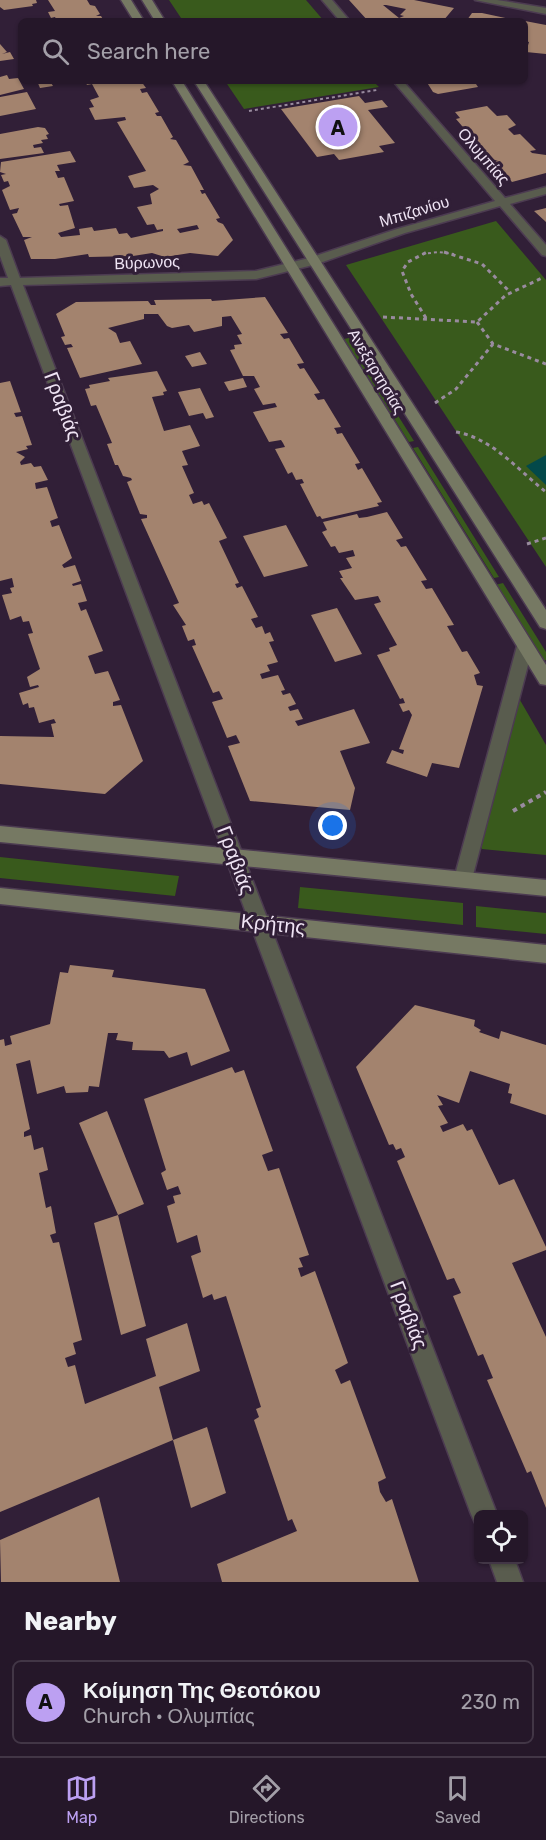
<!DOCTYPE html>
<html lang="en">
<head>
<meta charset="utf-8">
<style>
  :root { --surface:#251729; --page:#312435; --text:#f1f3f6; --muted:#a39fa8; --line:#423646; --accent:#bca0f2 }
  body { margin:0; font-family:Rubik,sans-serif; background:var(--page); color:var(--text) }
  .controls { position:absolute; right:18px; bottom:18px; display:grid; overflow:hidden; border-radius:9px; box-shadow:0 2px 4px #0004 }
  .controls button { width:54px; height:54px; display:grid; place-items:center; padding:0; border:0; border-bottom:2px solid var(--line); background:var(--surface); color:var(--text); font:30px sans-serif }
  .you { position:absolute; left:333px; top:826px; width:21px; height:21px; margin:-15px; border:4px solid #fff; border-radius:50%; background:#1a73e8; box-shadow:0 0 0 9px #1a73e833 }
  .badge { display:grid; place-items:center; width:39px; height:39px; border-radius:50%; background:var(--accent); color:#111; font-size:20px; font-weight:700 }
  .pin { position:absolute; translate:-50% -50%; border:3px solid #fff; box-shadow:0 2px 6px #0006 }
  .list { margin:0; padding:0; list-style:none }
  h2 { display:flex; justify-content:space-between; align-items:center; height:78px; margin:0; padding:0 24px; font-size:26px }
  h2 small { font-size:20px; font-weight:400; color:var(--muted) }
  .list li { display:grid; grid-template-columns:39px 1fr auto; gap:18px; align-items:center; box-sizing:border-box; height:84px; margin:0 12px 12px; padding:0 12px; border:2px solid var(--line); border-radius:9px }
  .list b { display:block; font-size:22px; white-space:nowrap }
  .list p { margin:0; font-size:20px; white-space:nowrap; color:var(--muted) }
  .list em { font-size:20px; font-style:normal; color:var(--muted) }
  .icon { flex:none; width:33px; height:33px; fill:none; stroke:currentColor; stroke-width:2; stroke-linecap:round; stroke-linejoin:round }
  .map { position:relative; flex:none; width:546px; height:1582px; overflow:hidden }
  .search { position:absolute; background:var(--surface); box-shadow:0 2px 4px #0004; left:18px; right:18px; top:18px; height:66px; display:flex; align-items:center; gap:15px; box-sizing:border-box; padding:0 21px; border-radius:9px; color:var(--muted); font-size:22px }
  .sheet { height:174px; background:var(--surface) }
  nav { display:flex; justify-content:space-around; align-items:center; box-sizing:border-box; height:84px; border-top:2px solid var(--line); background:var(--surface); font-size:16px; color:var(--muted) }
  nav a { display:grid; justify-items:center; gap:3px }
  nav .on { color:var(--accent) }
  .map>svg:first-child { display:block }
  .green { fill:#395a1c }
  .water { fill:#03494a }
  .building { fill:#a3836e; fill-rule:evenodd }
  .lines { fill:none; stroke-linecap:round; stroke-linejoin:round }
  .street-casing { stroke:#4c3b51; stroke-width:3 }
  .secondary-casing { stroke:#4c3b51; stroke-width:3 }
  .path-far2 { stroke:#998b9f; stroke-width:2; stroke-dasharray:3 3; stroke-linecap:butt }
  .path-far1 { stroke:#998b9f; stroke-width:3; stroke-dasharray:4 4; stroke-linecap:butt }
  .path { stroke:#998b9f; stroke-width:4; stroke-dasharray:4.5 4.5; stroke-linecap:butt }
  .street { fill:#595c4e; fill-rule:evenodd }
  .secondary { fill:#767963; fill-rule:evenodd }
  .labels { text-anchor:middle; stroke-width:6; stroke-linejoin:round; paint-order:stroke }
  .far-street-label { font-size:16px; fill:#efe4f4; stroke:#311f37 }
  .street-label { font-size:20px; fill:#efe4f4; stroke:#311f37 }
</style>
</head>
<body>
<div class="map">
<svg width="546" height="1582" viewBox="0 0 546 1582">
  <rect width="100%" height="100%" fill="#311f37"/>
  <path class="green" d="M169,0h137l18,21h-141z
    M225,81h148l6,6 -135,22z
    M496,221l50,59v287l-200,-302z
    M349,338l65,103 -5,1 -65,-103z
    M418,447l81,130 -5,1 -81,-130z
    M503,583l43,69v8l-3,1 -48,-76z
    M513,688l33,57v110l-64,-6 -4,-7z
    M0,857l179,19 -4,20 -175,-18z
    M300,887l163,16v22l-165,-17z
    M476,906l70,7v21l-70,-7z"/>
  <path class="water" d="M546,455v30l-20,-19z"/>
  <path class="building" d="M0,0h36l1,3 -5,1 1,2 -29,4 -4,-3z
    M48,0h39l3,5 5,1 5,8 -4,2h5l3,5h-47l-2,-4 -4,1 -3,-6 7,-1z
    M349,0h65l40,8 -11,13h-75zM383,5h3l20,4 -6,6 4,1 -5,2z
    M472,13h10l37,8 -52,-1z
    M525,21l21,4v29l-20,-2 3,-10 -4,-1z
    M0,44l7,8 -5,2 8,-2 4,7 -14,2z
    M7,75l2,4 9,-1 6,11 -24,6v-18z
    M37,81h13l3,5 -13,2z
    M85,81h56l5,7 -6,1 2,4 5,-1 12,20 -4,1 2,3h4l12,21 -3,2 6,1 13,22 -6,3 8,1 13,24h-4l2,4 3,-1 15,25 -4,1 2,3 5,2 10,16 -15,16 -28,-3 -25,4 -13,-4 -19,3 -44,1 -1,-3 -33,5h-24l-7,-19 8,-3h-9l-11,-23 5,-1 2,-5 -9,2 -8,-20 8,-4 -2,-5 -4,1 -3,-7 5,-1 -6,-2 1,-10 69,-11 6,11 -19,3 3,6h-5l3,7 6,-1 10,24 -15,3 1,2 8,-1 7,23 -17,5 3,4 19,-2 -1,-6 13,-2 2,4 22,-3 3,6 8,-1 4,5 32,-7v-2l-6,1 -3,-6 -7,1 -10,-18 15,-3 -2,-10 9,-5 -6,-4 -19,3 -6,-12 18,-5 -29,-49 9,-2 -1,-3 -30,3 -6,-12 5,-1 -4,-7 9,-3 -7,-13 -5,1zM197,225l2,4 -19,4 -3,-4z
    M426,81h48l4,6 -40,7 -5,-2z
    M27,92l9,17 -36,7v-19z
    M359,96l6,7 17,-3 6,7 -20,3 27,33 -16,3 5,6 -45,8 -5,-6 -17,3 -36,-48z
    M487,106l10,10 10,-1 9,10 -8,4 6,6 6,-1 16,16 -6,1 2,2 14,2v18l-34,9 -18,-20 4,-1 -6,-2 -22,-23 5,-1 -7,-2 -12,-14 4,-1 -5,-6z
    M38,127l7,1 4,6 -3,1 2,4 -7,1 2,3 -10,2 1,3 7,-1 3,6 -44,6v-25z
    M546,208v14l-12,-11z
    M265,297l23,36 -8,1 4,5 5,-1 15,25 -7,1 3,5 4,-1 16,25 -6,1 4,6 6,-1 17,28 -7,1 2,3 1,3 5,-1 18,30 -5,1 3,6 4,-2 20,34 -5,1 2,3 -57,13 -2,-3 -3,1 -17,-33 4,-1 -2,-4 -6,1 -4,-8 -4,2 -13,-25 10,-2 -2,-4 -2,-3 -12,2 -16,-30 24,-5 -2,-4 -12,2 -9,-16 6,-2 -6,-11h-11l-13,-26 5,-1 -1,-4 8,-1 -5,-9 5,-1 -11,-18 -9,1v9l-28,6 -5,-7 -17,3 -5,-2 -9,-12h-14v5l-36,9 8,5 4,10 10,-2 12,23 -62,14 -13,-30 6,-1 -2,-3 -6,1 -4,-8 4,-1 -9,-22 20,-12 72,-1 3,4h5l-2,-5 57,-1 1,2z
    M200,352l7,12 -15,3 -7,-11z
    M157,371l10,20 -4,1 1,3 -12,2 12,34 26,-6 10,21 -18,5 6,14 -6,1 12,27 -5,2 4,9 9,-3 2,4 5,-2 18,35 -8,3 20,42 -4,1 2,4 5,-2 16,31 -7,2 5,9 6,-2 3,8 5,-2 4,9 -5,1 9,20 -11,3 3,6 -10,3 2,5 16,-4 7,15 -4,1 2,4 7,-2 6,11 -8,3 2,4 8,-2 5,10 -8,2 3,5 56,-17 16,34 -30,8 15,37 -5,22 -100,-9 -22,-55 12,-3 -4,-8 -9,3 -15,-36 11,-3 -4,-8 -6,2 -21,-47 4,-1 -2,-6 -6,2 -6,-15 4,-1 -13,-20 6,-2 -38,-84 6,-1v-3l-7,-1 -13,-32 5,-2 -1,-2 -8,-2 -5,-11h-3l-8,-21 5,-1 -16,-38 -5,1 -6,-17 5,-1 -1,-3 21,-4 -2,-3z
    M243,378l4,9 -18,4 -5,-9z
    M10,381l11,31 -7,1 2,4 6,-1 10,29 -6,1 2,3 -12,3 9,5 -5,5 1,3 10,-2 3,4 7,-1 7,14 -13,3 1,6 11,-2 11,31 -8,3 2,6 7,-2 13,33 -10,7 2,3 11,-3 6,16 -9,3 1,2 8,-2 6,17 -9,2 3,8 5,-2 17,42 -15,5 7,18 13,-3 12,29 -7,2v4l8,-1 22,56 -38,33 -105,-10v-48l54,1 -3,-13 5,-1 -2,-4 -15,4 -5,-16 -5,1 -1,-5 -5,2 -4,-12 20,-6 -1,-2 -8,2 -3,-10 13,-8 -12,-35 5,-1 -4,-12 -6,1 -2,-6 -11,4 -8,-25 10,-2 -2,-5 4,-1 -2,-9 -12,3v-198z
    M200,388l14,29 -8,2 -3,-6 -14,3 -11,-24z
    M387,512l16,26 -7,2 3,4 2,3 5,-1 21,34 -6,1 5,8 6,-1 22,37 -7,1 15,26 5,-1 13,22 -6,2 3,10 6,1 -24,82 -27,-5 -5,14 -41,-14 6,-13 11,4 1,-4 -5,-1 13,-34 -3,-5 -6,2 -4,-8 6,-1 -2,-5 -3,1 -23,-44 13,-4 -1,-3 8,-3 -23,-41 7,-2 -3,-6 -23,4 -15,-22h3l-4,-7 13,-3 -6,-10 9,-2 -2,-6 -14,3 -4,-7 -4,1 -9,-15 5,-2 -4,-8 34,-8 2,4 8,-1z
    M286,525l22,41 -44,11 -21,-41z
    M337,608l25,46 -27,8 -24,-47z
    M70,965l44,5 -2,7 93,12 25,62 -39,15 -4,-14 -18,6 -5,-7 -32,-1 1,-8 -17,-2 2,-7h-10l-9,54 -10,-1 -1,6 -22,1 -2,-7 -27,8 -7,-34 -14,4 14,65 -6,3v5l7,-2 3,15 9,-3 5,23 -9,3 7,35 5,-2 5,27 -6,2 3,8 6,-1 23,98 -9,3 3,11 -11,4 3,9 7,-2 10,39 71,-28 -10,-37 41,-16 13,48 -41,16 14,53 -173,72v-472l4,-1 1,7 7,-2 -2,-8 40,-12 10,-52 8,1z
    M415,1005l60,15 -1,6 7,4 -2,2 20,7 2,-8 45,14v70l-36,-12 2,-9 -4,-1 2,-9 -40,-13 -11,32 -22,-8 6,10 -5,1 10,17 -8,3 3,6 20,-8 4,7 5,-2 27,56 15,-6 32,68v3l-34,13 34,74v171l-15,-37 -4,2 -40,-93 6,-2 -10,-24 -5,2 -25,-60 8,-3 -7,-15 -7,2 -50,-119 8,-4 -4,-9 -5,2 -3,-6 -4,1 -33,-78z
    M232,1067l3,6 9,-3 29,81 -11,4 6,16 11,-3 30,87 -10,3 4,9 -5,1 3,9 14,-6 33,92 -13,7 6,14 9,-4 36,98 -8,4 2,10 6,10 6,-3 27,83h-197l-5,-18 80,-33 -5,-12 -4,2 -34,-101 5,-3 -3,-8 5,-2 -35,-111 -12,4 -2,-6 -9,4 -12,-42 10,-4 -4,-17 -20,8 -10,-37 8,-3 -2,-7 8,-2 -3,-8 -11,4 -6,-17 5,-3 -22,-71z
    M107,1111l37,93 -26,11 -39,-92z
    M118,1215l28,111 -25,9 -27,-112z
    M207,1427l19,66 -35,15 -18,-68z
    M99,1497l21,85h-119l-1,-42z"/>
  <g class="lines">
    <defs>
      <path id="street" d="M322,0h10l18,21h-10z
        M475,0h22l49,8v6z
        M393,81h10l102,117 41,-11v7l-36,10 36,41v11l-4,-1 -42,-49 -95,27 -88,31 -61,15 -233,6 474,1229h-19v11l-3,-2 -4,-9 -460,-1229 -11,1v-8h8l-8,-22v-20l6,4 14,38 236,-7 53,-13 88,-29 98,-28z
        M525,640l8,6 -61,233 -2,6 -7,2 -7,-2 -2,-6 63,-233z
        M489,1560h26l8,22h-26z"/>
      <path id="secondary" d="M121,0h10l13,21h-10z
        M142,0h10l13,21h-10z
        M172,81h10l364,584v20l-6,-1z
        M194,81h10l342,529v19l-6,-2z
        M0,826l546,54v16l-546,-54z
        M0,888l546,57v18l-546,-59z"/>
    </defs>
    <use href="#street" class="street-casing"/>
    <use href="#secondary" class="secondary-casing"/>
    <path class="path-far2" d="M249,111l128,-21
      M422,254l16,-2 16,2"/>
    <path class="path-far1" d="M444,252l38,12 27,27
      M383,317l94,5 29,-27 36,-17
      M426,318l-15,-24 -9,-23 6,-9 19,-10
      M477,322l16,22 53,20
      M435,403l21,-14 37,-45
      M456,432c36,6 62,38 90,60
      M527,544l19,-6"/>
    <path class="path" d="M513,811l33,-19"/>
    <use href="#street" class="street"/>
    <use href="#secondary" class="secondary"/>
  </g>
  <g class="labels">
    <g class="far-street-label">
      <text transform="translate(484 156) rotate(49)" y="6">Ολυμπίας</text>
      <text transform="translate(414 211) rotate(-17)" y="6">Μπιζανίου</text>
      <text transform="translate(147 262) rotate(-2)" y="6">Βύρωνος</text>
      <text transform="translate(377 371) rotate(59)" y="6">Ανεξαρτησίας</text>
    </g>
    <g class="street-label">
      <text transform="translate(63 406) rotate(69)" y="7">Γραβιάς</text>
      <text transform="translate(236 860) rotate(69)" y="7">Γραβιάς</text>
      <text transform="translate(273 924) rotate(6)" y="7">Κρήτης</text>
      <text transform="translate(409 1315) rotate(69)" y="7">Γραβιάς</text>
    </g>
  </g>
</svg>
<div class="controls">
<button><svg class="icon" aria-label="locate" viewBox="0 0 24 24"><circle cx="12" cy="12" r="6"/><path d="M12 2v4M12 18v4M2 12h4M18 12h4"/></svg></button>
</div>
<div class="you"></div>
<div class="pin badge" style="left:338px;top:127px">A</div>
<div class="search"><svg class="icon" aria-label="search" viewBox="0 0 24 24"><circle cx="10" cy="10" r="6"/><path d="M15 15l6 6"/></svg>Search here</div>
</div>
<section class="sheet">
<h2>Nearby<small></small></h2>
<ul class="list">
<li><span class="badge">A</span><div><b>Κοίμηση Της Θεοτόκου</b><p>Church · Ολυμπίας</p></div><em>230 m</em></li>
</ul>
</section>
<nav>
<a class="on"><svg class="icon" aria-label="map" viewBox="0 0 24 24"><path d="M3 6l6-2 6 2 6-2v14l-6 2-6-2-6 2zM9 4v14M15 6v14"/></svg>Map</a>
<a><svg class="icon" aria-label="directions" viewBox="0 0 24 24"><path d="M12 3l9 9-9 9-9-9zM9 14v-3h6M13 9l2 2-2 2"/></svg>Directions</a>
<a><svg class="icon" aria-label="saved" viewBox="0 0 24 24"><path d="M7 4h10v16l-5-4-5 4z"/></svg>Saved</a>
</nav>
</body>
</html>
